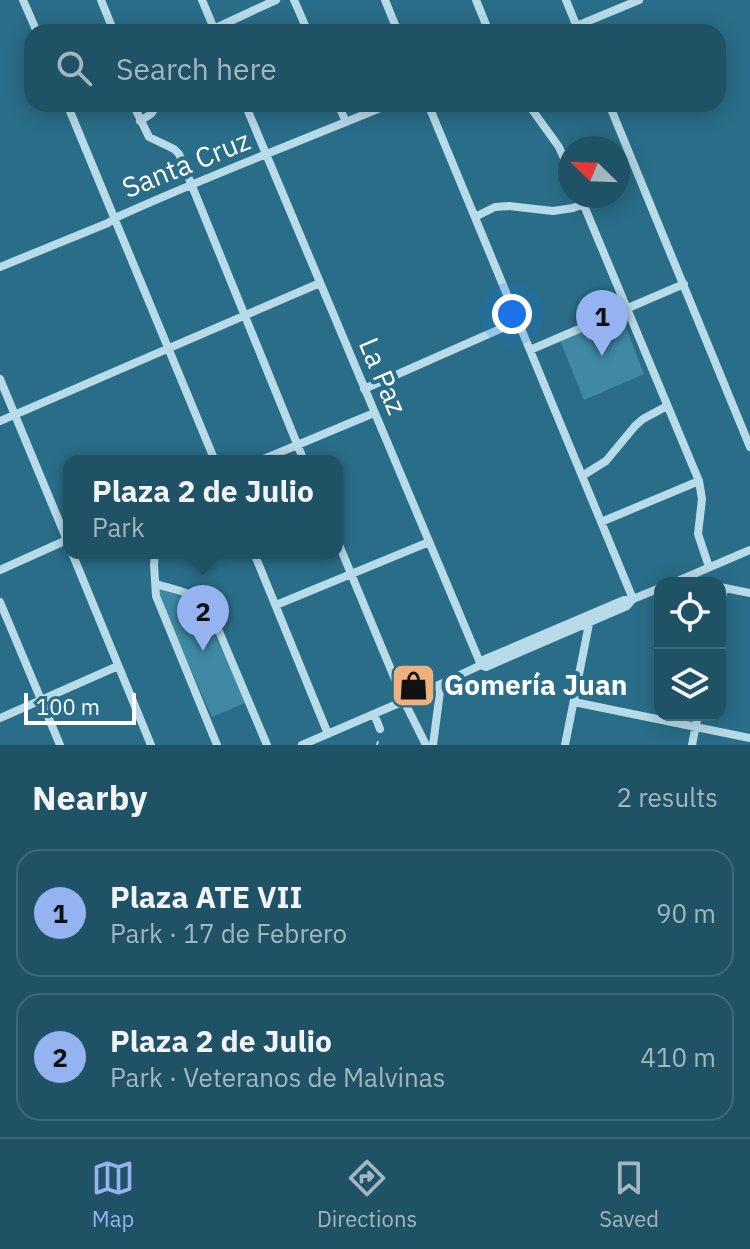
<!DOCTYPE html>
<html lang="en">
<head>
<meta charset="utf-8">
<style>
  :root { --surface:#205266; --page:#2d5c6f; --text:#f1f3f6; --muted:#a2b6bf; --line:#3d697a; --accent:#95b2f1 }
  body { margin:0; font-family:"IBM Plex Sans",sans-serif; background:var(--page); color:var(--text) }
  .controls { position:absolute; right:24px; bottom:24px; display:grid; overflow:hidden; border-radius:16px; box-shadow:0 4px 20px #0003 }
  .controls button { width:72px; height:72px; display:grid; place-items:center; padding:0; border:0; border-bottom:2px solid var(--line); background:var(--surface); color:var(--text); font:40px sans-serif }
  .compass { position:absolute; left:558px; top:136px; width:72px; height:72px; border-radius:50%; background:var(--surface); box-shadow:0 4px 20px #0003; rotate:293deg }
  .scale { position:absolute; left:24px; bottom:20px; width:112px; box-sizing:border-box; padding-left:8px; border:4px solid #fff; border-top:0; font-size:22px; line-height:28px; white-space:nowrap; color:#fff; -webkit-text-stroke:6px #2a6d88; paint-order:stroke }
  .you { position:absolute; left:512px; top:314px; width:28px; height:28px; margin:-20px; border:6px solid #fff; border-radius:50%; background:#1a73e8; box-shadow:0 0 0 12px #1a73e833 }
  .badge { display:grid; place-items:center; width:52px; height:52px; border-radius:50%; background:var(--accent); color:#111; font-size:26px; font-weight:700 }
  .pin { position:absolute; translate:-50% -66px; filter:drop-shadow(0 2px 4px #0008) }
  .pin::after { content:''; position:absolute; top:42px; width:28px; height:24px; background:inherit; clip-path:polygon(0 0,100% 0,50% 100%) }
  .popup { position:absolute; left:63px; top:455px; width:280px; height:104px; box-sizing:border-box; display:grid; place-content:center; border-radius:16px; background:var(--surface); filter:drop-shadow(0 2px 6px #0005); font-size:26px; white-space:nowrap; color:var(--muted) }
  .popup b { font-size:30px; color:var(--text) }
  .popup::after { content:''; position:absolute; left:50%; top:100%; margin-left:-16px; border:16px solid transparent; border-top-color:var(--surface) }
  .list { margin:0; padding:0; list-style:none }
  h2 { display:flex; justify-content:space-between; align-items:center; height:104px; margin:0; padding:0 32px; font-size:34px }
  h2 small { font-size:26px; font-weight:400; color:var(--muted) }
  .list li { display:grid; grid-template-columns:52px 1fr auto; gap:24px; align-items:center; box-sizing:border-box; height:128px; margin:0 16px 16px; padding:0 16px; border:2px solid var(--line); border-radius:24px }
  .list b { display:block; font-size:30px; white-space:nowrap }
  .list p { margin:0; font-size:26px; white-space:nowrap; color:var(--muted) }
  .list em { font-size:26px; font-style:normal; color:var(--muted) }
  .icon { flex:none; width:44px; height:44px; fill:none; stroke:currentColor; stroke-width:2; stroke-linecap:round; stroke-linejoin:round }
  .map { position:relative; flex:none; width:750px; height:745px; overflow:hidden }
  .search { position:absolute; background:var(--surface); box-shadow:0 4px 20px #0003; left:24px; right:24px; top:24px; height:88px; display:flex; align-items:center; gap:20px; box-sizing:border-box; padding:0 28px; border-radius:24px; color:var(--muted); font-size:30px }
  .sheet { height:392px; background:var(--surface) }
  nav { display:flex; justify-content:space-around; align-items:center; box-sizing:border-box; height:112px; border-top:2px solid var(--line); background:var(--surface); font-size:22px; color:var(--muted) }
  nav a { display:grid; justify-items:center; gap:4px }
  nav .on { color:var(--accent) }
  .map>svg:first-child { display:block }
  .green { fill:#3f89a4 }
  .lines { fill:none; stroke-linecap:round; stroke-linejoin:round }
  .path { stroke:#b7dbe8; stroke-width:2; stroke-dasharray:4 6; stroke-linecap:butt }
  .minor { stroke:#b7dbe8; stroke-width:8 }
  .labels { text-anchor:middle; stroke-width:8; stroke-linejoin:round; paint-order:stroke }
  .street-label { font-size:28px; fill:#fff; stroke:#2a6d88 }
  .poi-label { font-size:28px; font-weight:bold; fill:#fff; stroke:#2a6d88; text-anchor:start }
</style>
</head>
<body>
<div class="map">
<svg width="750" height="745" viewBox="0 0 750 745">
  <rect width="100%" height="100%" fill="#2a6d88"/>
  <path class="green" d="M620,312l24,62 -60,26 -25,-62z
    M159,589l13,4 29,13 26,54 18,43 -33,14 -52,-117z"/>
  <g class="lines">
    <path class="path" d="M377,745l2,-7"/>
    <path class="minor" d="M23,0l14,32
      M101,0l13,32
      M202,0l13,31
      M294,0l14,32
      M385,0l13,32
      M476,0l13,32
      M566,0l13,32
      M207,32l69,-32
      M562,32l77,-32
      M67,104l148,357
      M133,104l16,33 25,12 5,5 125,307
      M245,104l236,561
      M338,104l8,18
      M428,104l205,495
      M528,104l31,43 11,25
      M609,104l141,343
      M140,121l11,-7 7,-10
      M580,196l119,285 3,18 -4,35 11,33
      M475,217l20,-10 14,-1 44,5 20,-3 10,-4
      M0,267l108,-44 7,-5c90,-41 183,-76 275,-114
      M530,350l154,-66
      M0,379l69,166
      M364,389l154,-68
      M0,421l320,-138
      M259,461l115,-48
      M582,476l24,-15 29,-35 8,-7 24,-13
      M601,522l98,-41
      M337,540l67,161 22,44
      M72,553l79,192
      M155,553l-1,12 2,31 61,149
      M254,553l74,181
      M0,570l69,-31
      M687,577l12,6
      M673,583l77,-33
      M156,584c19,6 41,9 54,26l57,135
      M720,587l30,6
      M0,602l60,143
      M276,605l153,-63
      M720,607l4,-19
      M481,665l5,2 141,-61 6,-7
      M574,702l176,36
      M374,714l6,15
      M0,718l118,-52
      M302,745l102,-44 77,-36 2,-5 141,-60 9,-1 27,-11
      M433,745l8,-61
      M565,745l25,-126
      M692,745l6,-30"/>
  </g>
  <defs>
    <symbol id="shop-square" viewBox="-11 -11 22 22"><rect x="-9" y="-9" width="18" height="18" rx="4" fill="#eeb07f" stroke="#2a6d88"/><path d="M-5-2.5h2.3a2.7 3.5 0 0 1 5.4 0H5L5.5 6h-11ZM-1.5-2.5h3a1.5 2.3 0 0 0-3 0Z" fill="#111"/></symbol>
  </defs>
  <g fill-rule="evenodd">
    <use href="#shop-square" x="388" y="660" width="51" height="51"/>
  </g>
  <g class="labels">
    <g class="street-label">
      <text transform="translate(186 164) rotate(-22)" y="10">Santa Cruz</text>
      <text transform="translate(383 376) rotate(67)" y="10">La Paz</text>
    </g>
    <g class="poi-label">
      <text x="444" y="695">Gomería Juan</text>
    </g>
  </g>
</svg>
<div class="controls">
<button><svg class="icon" aria-label="locate" viewBox="0 0 24 24"><circle cx="12" cy="12" r="6"/><path d="M12 2v4M12 18v4M2 12h4M18 12h4"/></svg></button>
<button><svg class="icon" aria-label="layers" viewBox="0 0 24 24"><path d="M12 4l9 5-9 5-9-5zM3 14l9 5 9-5"/></svg></button>
</div>
<svg class="compass" viewBox="-18 -18 36 36"><path d="M0-13l5 13h-10z" fill="#e53935"/><path d="M0 13l5-13h-10z" fill="#a2b6bf"/></svg>
<div class="scale">100 m</div>
<div class="you"></div>
<div class="pin badge" style="left:602px;top:356px">1</div>
<div class="pin badge" style="left:203px;top:651px">2</div>
<div class="popup"><b>Plaza 2 de Julio</b>Park</div>
<div class="search"><svg class="icon" aria-label="search" viewBox="0 0 24 24"><circle cx="10" cy="10" r="6"/><path d="M15 15l6 6"/></svg>Search here</div>
</div>
<section class="sheet">
<h2>Nearby<small>2 results</small></h2>
<ul class="list">
<li><span class="badge">1</span><div><b>Plaza ATE VII</b><p>Park · 17 de Febrero</p></div><em>90 m</em></li>
<li><span class="badge">2</span><div><b>Plaza 2 de Julio</b><p>Park · Veteranos de Malvinas</p></div><em>410 m</em></li>
</ul>
</section>
<nav>
<a class="on"><svg class="icon" aria-label="map" viewBox="0 0 24 24"><path d="M3 6l6-2 6 2 6-2v14l-6 2-6-2-6 2zM9 4v14M15 6v14"/></svg>Map</a>
<a><svg class="icon" aria-label="directions" viewBox="0 0 24 24"><path d="M12 3l9 9-9 9-9-9zM9 14v-3h6M13 9l2 2-2 2"/></svg>Directions</a>
<a><svg class="icon" aria-label="saved" viewBox="0 0 24 24"><path d="M7 4h10v16l-5-4-5 4z"/></svg>Saved</a>
</nav>
</body>
</html>
